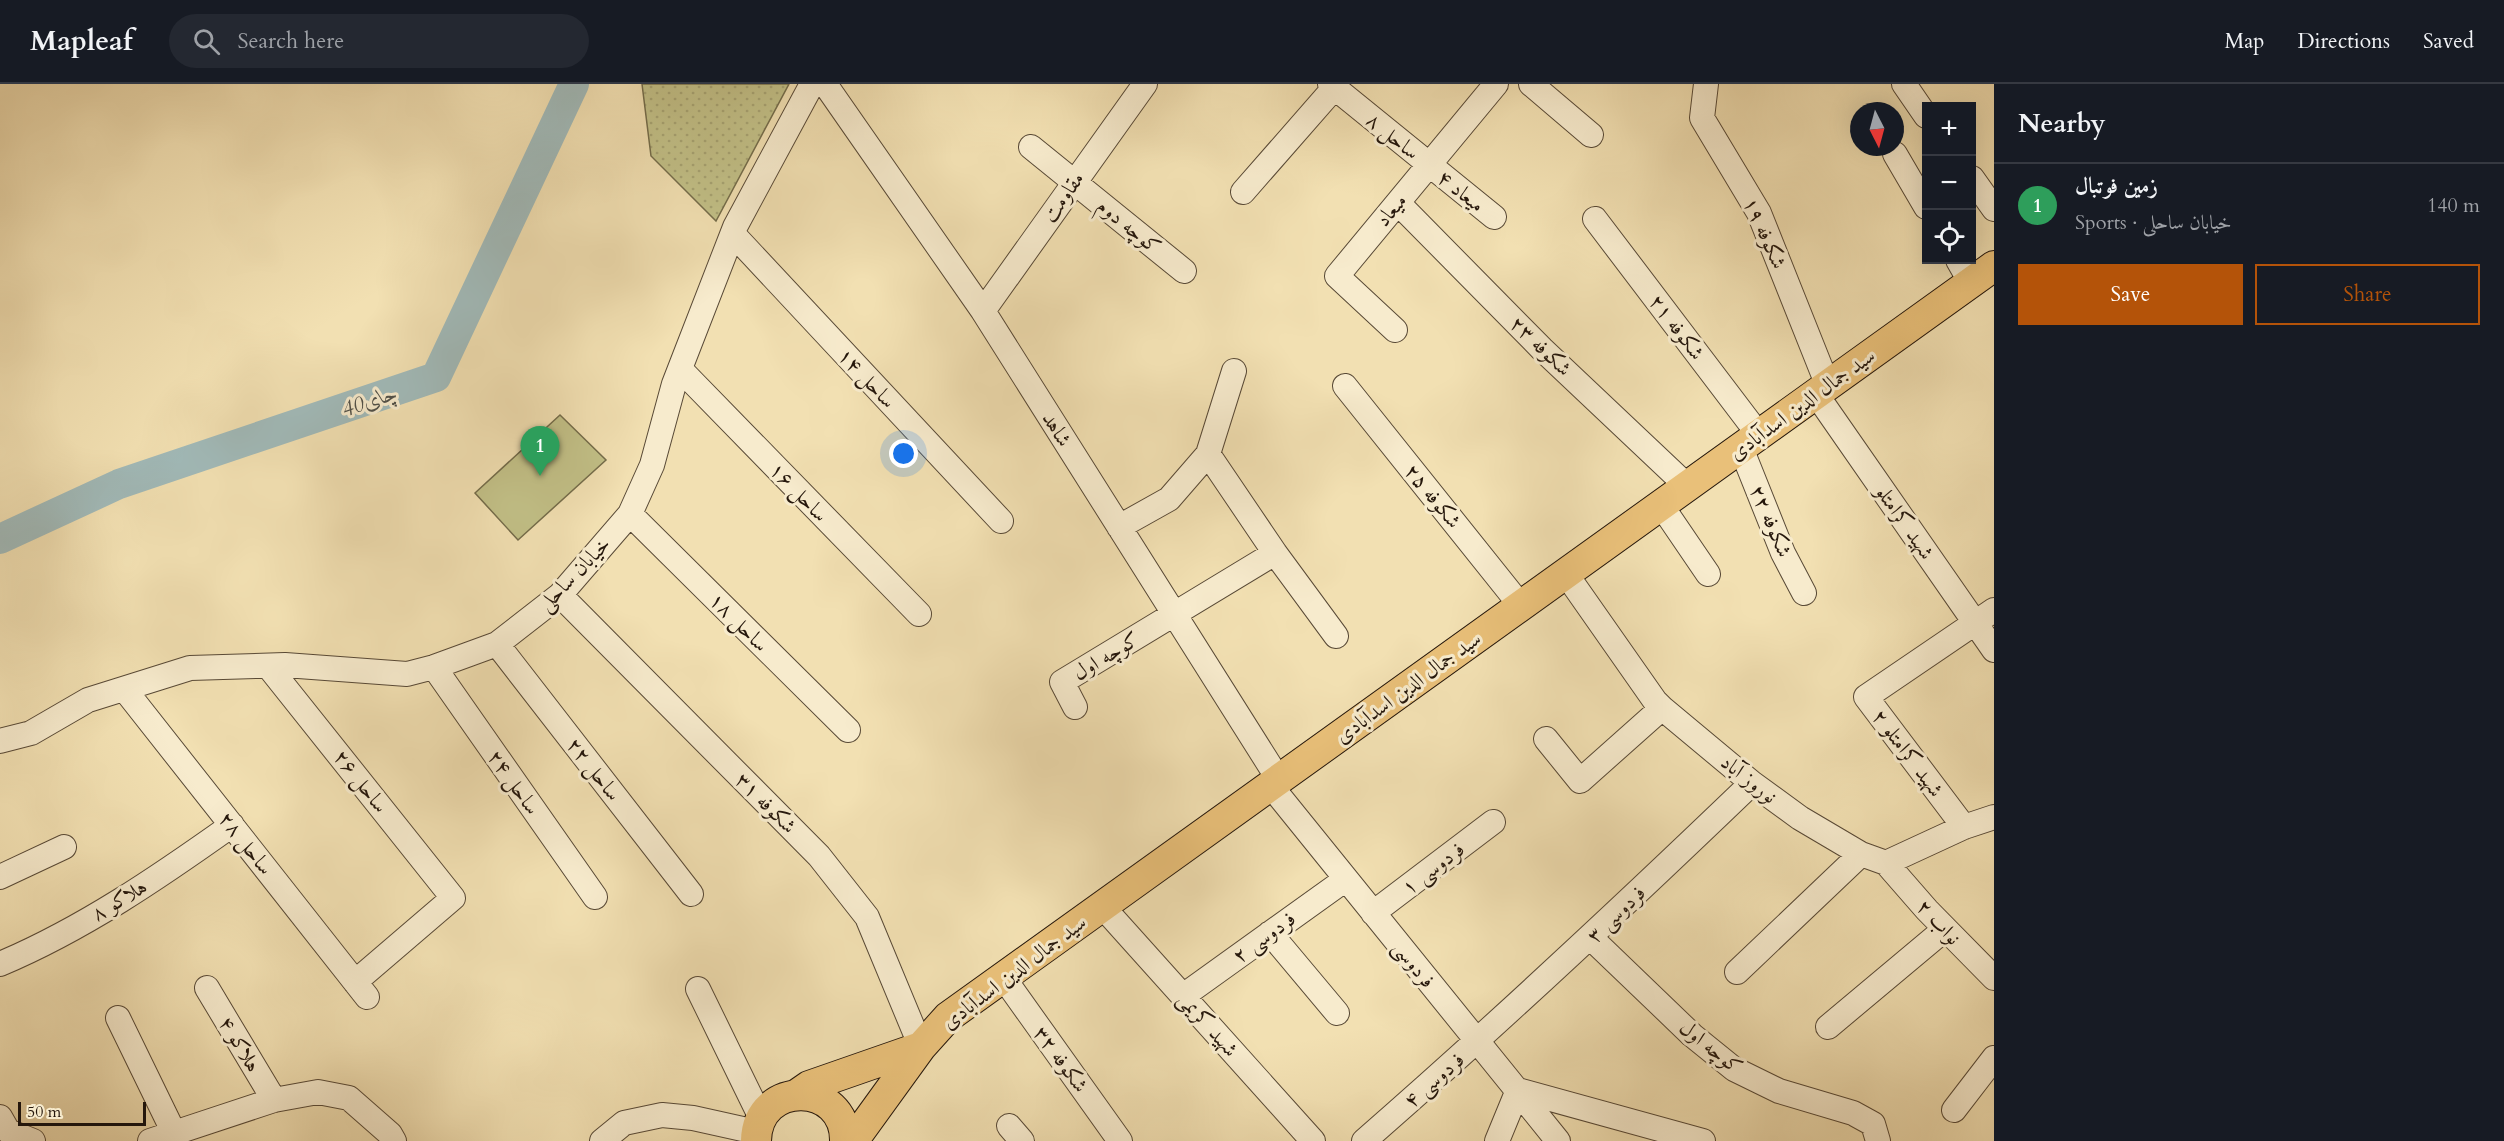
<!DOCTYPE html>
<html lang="en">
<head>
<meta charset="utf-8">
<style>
  :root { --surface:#171b24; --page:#242831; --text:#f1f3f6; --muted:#9ea1a6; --line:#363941; --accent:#b45309 }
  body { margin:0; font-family:Cardo,Amiri,serif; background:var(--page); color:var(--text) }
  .controls { position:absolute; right:18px; top:18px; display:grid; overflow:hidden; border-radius:0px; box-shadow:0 6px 24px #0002 }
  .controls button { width:54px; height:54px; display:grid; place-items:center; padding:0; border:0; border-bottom:2px solid var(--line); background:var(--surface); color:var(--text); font:30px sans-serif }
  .compass { position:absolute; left:1850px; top:18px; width:54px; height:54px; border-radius:50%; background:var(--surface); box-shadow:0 6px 24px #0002; rotate:174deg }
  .scale { position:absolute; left:18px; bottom:15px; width:128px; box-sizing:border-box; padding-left:6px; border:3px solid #25170c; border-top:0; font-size:16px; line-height:21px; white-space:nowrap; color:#25170c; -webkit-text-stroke:4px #f7ebcd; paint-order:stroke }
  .you { position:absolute; left:904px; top:370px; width:21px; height:21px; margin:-15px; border:4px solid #fff; border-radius:50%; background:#1a73e8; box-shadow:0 0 0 9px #1a73e833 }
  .badge { display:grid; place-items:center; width:39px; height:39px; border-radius:50%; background:var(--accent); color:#fff; font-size:20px; font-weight:700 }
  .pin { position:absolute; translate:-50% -50px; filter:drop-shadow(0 2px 3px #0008) }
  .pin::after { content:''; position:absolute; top:32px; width:21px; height:18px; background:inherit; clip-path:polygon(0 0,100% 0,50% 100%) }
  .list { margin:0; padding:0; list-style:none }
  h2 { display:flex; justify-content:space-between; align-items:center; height:78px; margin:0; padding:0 24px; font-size:26px }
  h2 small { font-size:20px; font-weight:400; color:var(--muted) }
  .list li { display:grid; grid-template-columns:39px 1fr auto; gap:18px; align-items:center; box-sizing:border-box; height:84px; padding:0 24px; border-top:2px solid var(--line) }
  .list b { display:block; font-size:22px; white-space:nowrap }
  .list p { margin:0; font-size:20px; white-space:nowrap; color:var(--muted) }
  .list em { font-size:20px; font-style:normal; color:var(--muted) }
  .actions { display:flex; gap:12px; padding:18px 24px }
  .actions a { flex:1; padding:14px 0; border:2px solid var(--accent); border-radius:0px; text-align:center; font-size:21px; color:var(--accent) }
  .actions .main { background:var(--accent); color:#fff }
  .icon { flex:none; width:33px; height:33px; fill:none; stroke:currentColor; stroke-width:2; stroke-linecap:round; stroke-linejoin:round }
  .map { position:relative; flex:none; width:1994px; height:1057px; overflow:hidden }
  header { display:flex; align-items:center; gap:36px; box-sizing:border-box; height:84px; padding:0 30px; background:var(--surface); border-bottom:2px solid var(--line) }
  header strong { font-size:28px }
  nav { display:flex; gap:33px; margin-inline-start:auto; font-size:21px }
  .search { width:420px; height:54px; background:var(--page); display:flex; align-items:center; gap:15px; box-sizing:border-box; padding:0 21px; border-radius:33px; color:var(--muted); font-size:22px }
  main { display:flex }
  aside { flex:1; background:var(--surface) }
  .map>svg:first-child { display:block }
  .green { fill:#c2c087; stroke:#746c4a; stroke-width:1.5 }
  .park { fill:url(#park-dots); stroke:#746c4a; stroke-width:1.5 }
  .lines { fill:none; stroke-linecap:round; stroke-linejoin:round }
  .river { stroke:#a1bab9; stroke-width:30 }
  .minor-casing { stroke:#584936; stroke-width:26 }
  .major-casing { stroke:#25170c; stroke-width:32 }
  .minor { stroke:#f7ebcd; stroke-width:24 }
  .major { stroke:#e9c079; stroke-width:30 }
  .labels { text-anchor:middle; stroke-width:6; stroke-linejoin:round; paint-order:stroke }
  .street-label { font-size:21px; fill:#25170c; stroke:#f7ebcd }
  .water-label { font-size:22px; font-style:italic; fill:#505049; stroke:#f7ebcd }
</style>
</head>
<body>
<header>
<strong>Mapleaf</strong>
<div class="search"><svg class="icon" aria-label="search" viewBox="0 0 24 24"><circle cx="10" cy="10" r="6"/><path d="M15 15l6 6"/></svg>Search here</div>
<nav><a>Map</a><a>Directions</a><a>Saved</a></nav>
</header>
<main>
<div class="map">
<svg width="1994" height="1057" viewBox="0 0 1994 1057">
  <defs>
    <pattern id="park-dots" width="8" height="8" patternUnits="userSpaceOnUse" patternTransform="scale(1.5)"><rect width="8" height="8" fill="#c2c087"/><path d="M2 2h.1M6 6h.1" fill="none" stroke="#a7a473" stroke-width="1.8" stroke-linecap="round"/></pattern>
  </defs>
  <rect width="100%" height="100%" fill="#f2e0b2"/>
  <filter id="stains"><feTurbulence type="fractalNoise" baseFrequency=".00333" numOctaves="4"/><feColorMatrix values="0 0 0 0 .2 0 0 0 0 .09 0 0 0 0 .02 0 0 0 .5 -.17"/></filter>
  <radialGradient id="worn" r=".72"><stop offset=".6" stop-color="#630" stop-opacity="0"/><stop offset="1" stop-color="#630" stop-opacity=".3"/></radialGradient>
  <path class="green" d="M560,331l46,45 -88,80 -43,-47z"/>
  <path class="park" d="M642,0h147l-73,137 -65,-65z"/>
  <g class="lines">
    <path class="river" d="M0,455l119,-55 317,-107 138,-293"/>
    <defs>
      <path id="minor" d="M825,0l158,227 296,469
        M1330,0l164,133
        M1531,0l60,51
        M1706,0l-4,34 57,95 69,173
        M1904,0l22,32
        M1031,63l153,124
        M1895,70l31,53
        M1972,94l22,31
        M1243,108l91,-104
        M1398,119l144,146 145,137
        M1595,135l164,216
        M733,150l268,287
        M1958,176l13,23
        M983,227l162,-227
        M1395,246l-58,-54 159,-192
        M680,285l239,245
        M1345,302l176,220
        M1816,310l178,256
        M1741,364l42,105 21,40
        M1208,370l67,99 61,83
        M1661,421l47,69
        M630,430l218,216
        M1119,443l50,-28 39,-45 26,-83
        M1566,490l89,127 7,7 90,75 48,35 61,36 25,9 78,-36 30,-10
        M560,511l259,261 48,61 54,130
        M497,560l194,250
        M268,582l185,232 -98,84
        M434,583l161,230
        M125,606l242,307
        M1075,623l-13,-25 213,-129
        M1546,655l34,42 82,-73
        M0,657l31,-8 57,-33 102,-32 95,-3 122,9 27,-7 63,-23 63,-49 70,-81 22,-49 22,-81 61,-157 77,-143
        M1271,702l287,355
        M1964,743l-98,-130 128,-87
        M1886,779l41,47 67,68
        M0,793l64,-30
        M1102,822l211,235
        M1373,829l120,-91
        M1270,849l67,80
        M1591,854l101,97 42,34 45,22 74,22 20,11 5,17
        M0,880c83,-35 159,-87 232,-139
        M1737,888l124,-118
        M1003,893l117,164
        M207,904l67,112
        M698,905l63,129
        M1183,912l163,-117
        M118,934l56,115
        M1828,943l117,-98
        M1954,1026l40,-52
        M0,1033l8,14 25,10
        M1009,1042l13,15
        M150,1057l124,-41 44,-8 31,6 41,36 4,7
        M602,1057l22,-18 38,-8 31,3 63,14
        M1364,1057c133,-116 261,-236 388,-358
        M1497,1057l21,-51 185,51"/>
      <path id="major" d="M796,1011l13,-9 112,-39
        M756,1057c1,-62 90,-60 89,0
        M853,1057l68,-94 27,-30 1046,-751"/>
    </defs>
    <use href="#minor" class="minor-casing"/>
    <use href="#major" class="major-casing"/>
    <use href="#minor" class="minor"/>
    <use href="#major" class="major"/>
  </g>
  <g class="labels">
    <g class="street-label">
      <text transform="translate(1393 52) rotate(39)" y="7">ساحل ۸</text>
      <text transform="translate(1461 107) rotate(39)" y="7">میعاد ۴</text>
      <text transform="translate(1063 113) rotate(-55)" y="7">مقاومت</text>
      <text transform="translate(1391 126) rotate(-50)" y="7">میعاد</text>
      <text transform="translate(1129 142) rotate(39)" y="7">کوچه دوم</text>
      <text transform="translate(1765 149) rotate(66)" y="7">شکوفه ۱۹</text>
      <text transform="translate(1677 243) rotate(53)" y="7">شکوفه ۲۱</text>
      <text transform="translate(1541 262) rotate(44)" y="7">شکوفه ۲۳</text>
      <text transform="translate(867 294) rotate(47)" y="7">ساحل ۱۴</text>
      <text transform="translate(1802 320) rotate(-36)" y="7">سید جمال الدین اسدآبادی</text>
      <text transform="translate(1057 345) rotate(58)" y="7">شاهد</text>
      <text transform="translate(799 408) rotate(46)" y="7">ساحل ۱۶</text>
      <text transform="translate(1433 412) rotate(51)" y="7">شکوفه ۲۵</text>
      <text transform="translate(1771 437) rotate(67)" y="7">شکوفه ۲۲</text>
      <text transform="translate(1905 438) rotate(55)" y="7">شهید کرامتلو</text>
      <text transform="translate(574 490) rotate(-46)" y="7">خیابان ساحلی</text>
      <text transform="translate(739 538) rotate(45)" y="7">ساحل ۱۸</text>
      <text transform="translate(1106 572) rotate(-31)" y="7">کوچه اول</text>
      <text transform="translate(1408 603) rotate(-36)" y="7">سید جمال الدین اسدآبادی</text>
      <text transform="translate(1908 669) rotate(53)" y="7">شهید کرامتلو ۲</text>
      <text transform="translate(594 685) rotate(52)" y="7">ساحل ۲۲</text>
      <text transform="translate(1749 695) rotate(38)" y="7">نوروز آباد</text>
      <text transform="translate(361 697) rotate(52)" y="7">ساحل ۲۶</text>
      <text transform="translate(514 698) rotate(55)" y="7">ساحل ۲۴</text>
      <text transform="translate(766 719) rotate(45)" y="7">شکوفه ۳۱</text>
      <text transform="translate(246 759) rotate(52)" y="7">ساحل ۲۸</text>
      <text transform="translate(1433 784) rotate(-37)" y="7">فردوسی ۱</text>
      <text transform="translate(119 816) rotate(-31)" y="7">هلاکو ۸</text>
      <text transform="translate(1616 830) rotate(-44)" y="7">فردوسی ۳</text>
      <text transform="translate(1939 838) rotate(47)" y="7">نواب ۲</text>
      <text transform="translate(1264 853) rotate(-36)" y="7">فردوسی ۲</text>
      <text transform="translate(1414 880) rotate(51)" y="7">فردوسی</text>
      <text transform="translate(1014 888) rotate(-37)" y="7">سید جمال الدین اسدآبادی</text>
      <text transform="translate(1208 940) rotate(48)" y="7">شهید کریمی</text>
      <text transform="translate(240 960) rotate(59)" y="7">هلاکو ۴</text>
      <text transform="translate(1711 963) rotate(38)" y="7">کوچه اول</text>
      <text transform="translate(1061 975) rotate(54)" y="7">شکوفه ۳۲</text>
      <text transform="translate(1434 996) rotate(-41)" y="7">فردوسی ۴</text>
    </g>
    <g class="water-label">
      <text transform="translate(369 316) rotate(-19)" y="8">40چای</text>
    </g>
  </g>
  <rect width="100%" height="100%" filter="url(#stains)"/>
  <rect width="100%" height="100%" fill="url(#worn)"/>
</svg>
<div class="controls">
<button>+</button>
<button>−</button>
<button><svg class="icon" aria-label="locate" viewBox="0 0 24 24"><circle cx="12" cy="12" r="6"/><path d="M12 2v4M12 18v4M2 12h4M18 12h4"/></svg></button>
</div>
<svg class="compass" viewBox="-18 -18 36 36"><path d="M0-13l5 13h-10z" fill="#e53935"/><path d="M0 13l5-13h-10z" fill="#9ea1a6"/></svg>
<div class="scale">50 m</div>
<div class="you"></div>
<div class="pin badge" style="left:540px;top:392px;background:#2e9e5b">1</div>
</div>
<aside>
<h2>Nearby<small></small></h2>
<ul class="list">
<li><span class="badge" style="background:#2e9e5b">1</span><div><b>زمین فوتبال</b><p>Sports · خیابان ساحلی</p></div><em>140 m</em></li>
</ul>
<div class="actions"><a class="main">Save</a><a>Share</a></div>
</aside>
</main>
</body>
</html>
